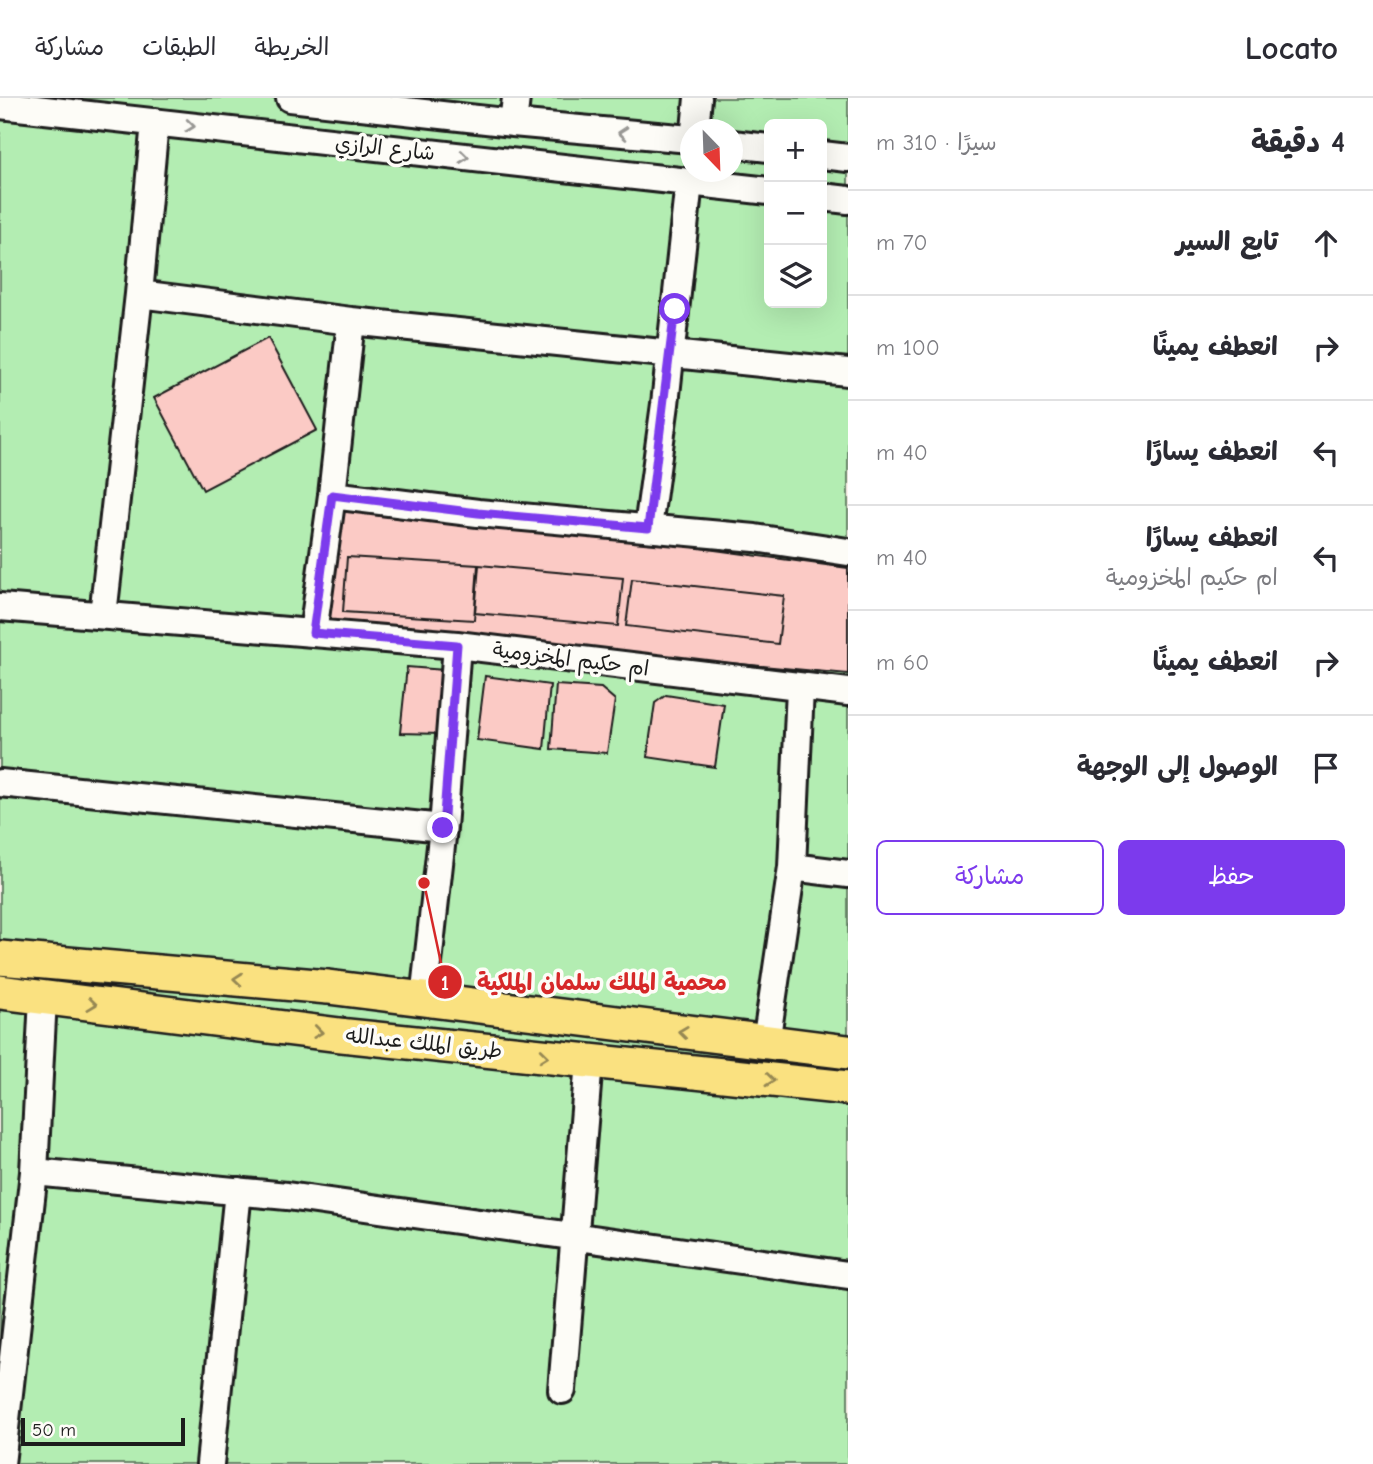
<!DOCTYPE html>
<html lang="ar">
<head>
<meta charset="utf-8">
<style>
  :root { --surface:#fff; --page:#f2f2f3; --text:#2b2b33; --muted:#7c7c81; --line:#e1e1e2; --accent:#7c3aed }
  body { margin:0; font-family:"Comic Neue","Playpen Sans Arabic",sans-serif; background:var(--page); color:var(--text); direction:rtl }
  .controls { position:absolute; right:21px; top:21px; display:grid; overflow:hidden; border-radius:10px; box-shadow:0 7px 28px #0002 }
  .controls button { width:63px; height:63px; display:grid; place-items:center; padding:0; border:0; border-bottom:2px solid var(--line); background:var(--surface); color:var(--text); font:35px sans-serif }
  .compass { position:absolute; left:680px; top:21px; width:63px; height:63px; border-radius:50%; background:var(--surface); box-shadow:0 7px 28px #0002; rotate:157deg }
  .scale { position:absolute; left:21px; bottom:18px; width:164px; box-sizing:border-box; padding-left:7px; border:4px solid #1c1c1c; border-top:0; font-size:19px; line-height:24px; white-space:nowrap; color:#1c1c1c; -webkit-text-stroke:5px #fdfcf7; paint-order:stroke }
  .stop { position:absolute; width:21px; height:21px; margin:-16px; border:5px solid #7c3aed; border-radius:50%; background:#fff }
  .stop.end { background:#7c3aed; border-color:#fff; box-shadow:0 2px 7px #0008 }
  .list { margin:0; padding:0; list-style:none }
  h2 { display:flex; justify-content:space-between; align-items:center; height:91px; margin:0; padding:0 28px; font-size:30px }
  h2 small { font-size:23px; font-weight:400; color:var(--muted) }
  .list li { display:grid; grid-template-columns:46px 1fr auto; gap:21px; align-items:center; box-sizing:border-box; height:105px; padding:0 28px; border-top:2px solid var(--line) }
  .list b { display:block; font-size:26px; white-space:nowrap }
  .list p { margin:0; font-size:23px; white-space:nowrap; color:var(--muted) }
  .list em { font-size:23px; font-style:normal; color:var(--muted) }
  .actions { display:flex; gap:14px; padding:21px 28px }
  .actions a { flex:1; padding:16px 0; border:2px solid var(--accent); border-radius:10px; text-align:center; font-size:24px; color:var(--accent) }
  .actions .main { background:var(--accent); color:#fff }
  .icon { flex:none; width:38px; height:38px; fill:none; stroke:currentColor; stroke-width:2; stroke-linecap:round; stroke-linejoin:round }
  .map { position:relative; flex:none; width:848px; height:1366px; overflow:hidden; direction:ltr }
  header { display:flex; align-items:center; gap:42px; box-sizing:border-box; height:98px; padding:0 35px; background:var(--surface); border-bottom:2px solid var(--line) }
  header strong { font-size:33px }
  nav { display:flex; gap:38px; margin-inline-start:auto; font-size:24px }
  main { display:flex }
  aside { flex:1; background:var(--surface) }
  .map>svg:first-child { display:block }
  .green { fill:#b3edb2; stroke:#688467; stroke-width:2; fill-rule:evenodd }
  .building { fill:#fbcac5; stroke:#1c1c1c; stroke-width:2 }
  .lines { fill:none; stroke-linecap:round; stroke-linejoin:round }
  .minor-casing { stroke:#1c1c1c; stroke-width:32 }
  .major-casing { stroke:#1c1c1c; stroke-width:38 }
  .minor { stroke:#fdfcf7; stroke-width:26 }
  .major { stroke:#fae180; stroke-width:33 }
  .oneway { stroke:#989794 }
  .oneway2 { stroke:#968853 }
  .route { stroke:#7c3aed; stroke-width:9 }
  .labels { text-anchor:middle; stroke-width:7; stroke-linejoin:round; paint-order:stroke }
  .street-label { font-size:21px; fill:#1c1c1c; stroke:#fdfcf7 }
  .leader { fill:none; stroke:#d62828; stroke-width:2.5 }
  .callout-dot { fill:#d62828; stroke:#fdfcf7; stroke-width:2.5 }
  .mark-label { font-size:21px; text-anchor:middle; font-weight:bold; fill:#fff }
  .callout-label { font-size:23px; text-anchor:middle; font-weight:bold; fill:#d62828; stroke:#fdfcf7; stroke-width:7; stroke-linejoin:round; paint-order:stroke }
</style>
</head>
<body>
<header>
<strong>Locato</strong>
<nav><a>الخريطة</a><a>الطبقات</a><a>مشاركة</a></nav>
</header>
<main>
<aside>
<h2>4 دقيقة<small>سيرًا · 310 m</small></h2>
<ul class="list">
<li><svg class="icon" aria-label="ahead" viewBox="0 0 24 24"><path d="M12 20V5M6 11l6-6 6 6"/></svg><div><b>تابع السير</b></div><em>70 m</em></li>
<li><svg class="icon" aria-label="right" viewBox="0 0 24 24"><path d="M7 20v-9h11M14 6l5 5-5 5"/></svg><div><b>انعطف يمينًا</b></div><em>100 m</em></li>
<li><svg class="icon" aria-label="left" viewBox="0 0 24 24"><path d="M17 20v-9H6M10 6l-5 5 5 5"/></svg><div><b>انعطف يسارًا</b></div><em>40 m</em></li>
<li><svg class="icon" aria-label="left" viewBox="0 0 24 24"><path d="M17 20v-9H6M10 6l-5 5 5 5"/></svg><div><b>انعطف يسارًا</b><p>ام حكيم المخزومية</p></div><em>40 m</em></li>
<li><svg class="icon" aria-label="right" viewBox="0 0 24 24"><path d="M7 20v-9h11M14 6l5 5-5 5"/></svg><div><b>انعطف يمينًا</b></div><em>60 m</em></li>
<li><svg class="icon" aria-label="arrive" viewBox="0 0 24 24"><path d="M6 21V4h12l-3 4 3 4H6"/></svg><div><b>الوصول إلى الوجهة</b></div></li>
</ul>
<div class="actions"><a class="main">حفظ</a><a>مشاركة</a></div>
</aside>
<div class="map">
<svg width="848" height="1366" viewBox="0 0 848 1366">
  <rect width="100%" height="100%" fill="#fdf2ed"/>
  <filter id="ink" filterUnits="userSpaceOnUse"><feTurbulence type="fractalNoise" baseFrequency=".0143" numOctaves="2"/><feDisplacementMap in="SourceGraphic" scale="14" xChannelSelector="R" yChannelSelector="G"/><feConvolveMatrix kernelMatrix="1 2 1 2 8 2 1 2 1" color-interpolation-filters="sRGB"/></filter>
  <g filter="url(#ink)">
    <path class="green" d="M0,0h848v1366h-848zM769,26h53v179h-53zM690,32h42v42h-42z"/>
    <path class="building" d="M268,240l49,92 -114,60 -49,-92z
      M336,401l512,69v106l-529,-49z
      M347,459l131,8 -4,55 -131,-8z
      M479,467l144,13 -5,48 -143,-13z
      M632,481l152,17 -6,48 -152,-18z
      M407,569l37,3 -2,64 -42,-1z
      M485,578l65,9 -6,64 -67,-9z
      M556,587l45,3 14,12 -8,53 -56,-4z
      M666,597l58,9 -9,63 -68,-10 8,-54z"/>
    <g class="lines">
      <defs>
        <path id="minor" d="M290,0l223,25 177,16
          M0,7l769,86
          M513,25l3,-25
          M695,32l3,-32
          M732,46l37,4
          M822,57l26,3
          M822,99l26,3
          M139,196l212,27 497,51
          M332,397l146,18 277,25 93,14
          M648,430l17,-124 24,-222
          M0,509l457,38 391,47
          M103,517l36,-321 16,-172
          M313,535l19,-138 19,-174
          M0,685l443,45
          M792,769l56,7
          M424,901l19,-171 14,-183
          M766,945l26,-176 8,-179
          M34,1074l253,24 561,79
          M562,1292l27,-329
          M1,1366l33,-292 9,-174
          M210,1366l28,-273"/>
        <path id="major" d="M0,860l328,29 520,65
          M0,894l340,43 508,53"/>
      </defs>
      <use href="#minor" class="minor-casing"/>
      <use href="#major" class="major-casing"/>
      <use href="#minor" class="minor"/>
      <use href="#major" class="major"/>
    </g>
    <defs><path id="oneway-chevron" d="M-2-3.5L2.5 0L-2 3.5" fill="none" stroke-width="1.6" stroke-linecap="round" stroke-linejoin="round" transform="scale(1.75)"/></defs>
    <g class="oneway">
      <use href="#oneway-chevron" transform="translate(190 28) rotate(6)"/>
      <use href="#oneway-chevron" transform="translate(623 35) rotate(-175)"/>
      <use href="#oneway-chevron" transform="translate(464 59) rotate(6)"/>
    </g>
    <g class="oneway2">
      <use href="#oneway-chevron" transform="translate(238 881) rotate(-175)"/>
      <use href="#oneway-chevron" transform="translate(92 906) rotate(7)"/>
      <use href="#oneway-chevron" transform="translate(318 934) rotate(7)"/>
      <use href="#oneway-chevron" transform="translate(683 934) rotate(-173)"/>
      <use href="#oneway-chevron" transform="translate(544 958) rotate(6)"/>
      <use href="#oneway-chevron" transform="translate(770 982) rotate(6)"/>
    </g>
  </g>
  <g class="lines" filter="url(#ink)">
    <path class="route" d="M443,730l14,-183 -144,-12 19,-138 146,18 170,15 27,-219"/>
  </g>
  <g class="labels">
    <g class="street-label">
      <text transform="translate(385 50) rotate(6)" y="7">شارع الرازي</text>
      <text transform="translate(571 561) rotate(7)" y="7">ام حكيم المخزومية</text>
      <text transform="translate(424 945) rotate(6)" y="7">طريق الملك عبدالله</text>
    </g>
  </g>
  <path class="leader" d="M424 785L445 884"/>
  <g class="callout-dot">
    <circle cx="424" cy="785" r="7"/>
    <circle cx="445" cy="884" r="18"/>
  </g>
  <g class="mark-label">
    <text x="445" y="892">1</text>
  </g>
  <g class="callout-label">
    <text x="602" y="892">محمية الملك سلمان الملكية</text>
  </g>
</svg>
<div class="controls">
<button>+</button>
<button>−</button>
<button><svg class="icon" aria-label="layers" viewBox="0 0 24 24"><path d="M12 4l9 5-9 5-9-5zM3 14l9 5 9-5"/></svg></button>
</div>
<svg class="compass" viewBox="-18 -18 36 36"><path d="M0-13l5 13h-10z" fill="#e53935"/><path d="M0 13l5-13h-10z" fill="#7c7c81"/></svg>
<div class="scale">50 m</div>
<div class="stop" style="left:675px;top:211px"></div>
<div class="stop end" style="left:443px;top:730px"></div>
</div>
</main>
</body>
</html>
